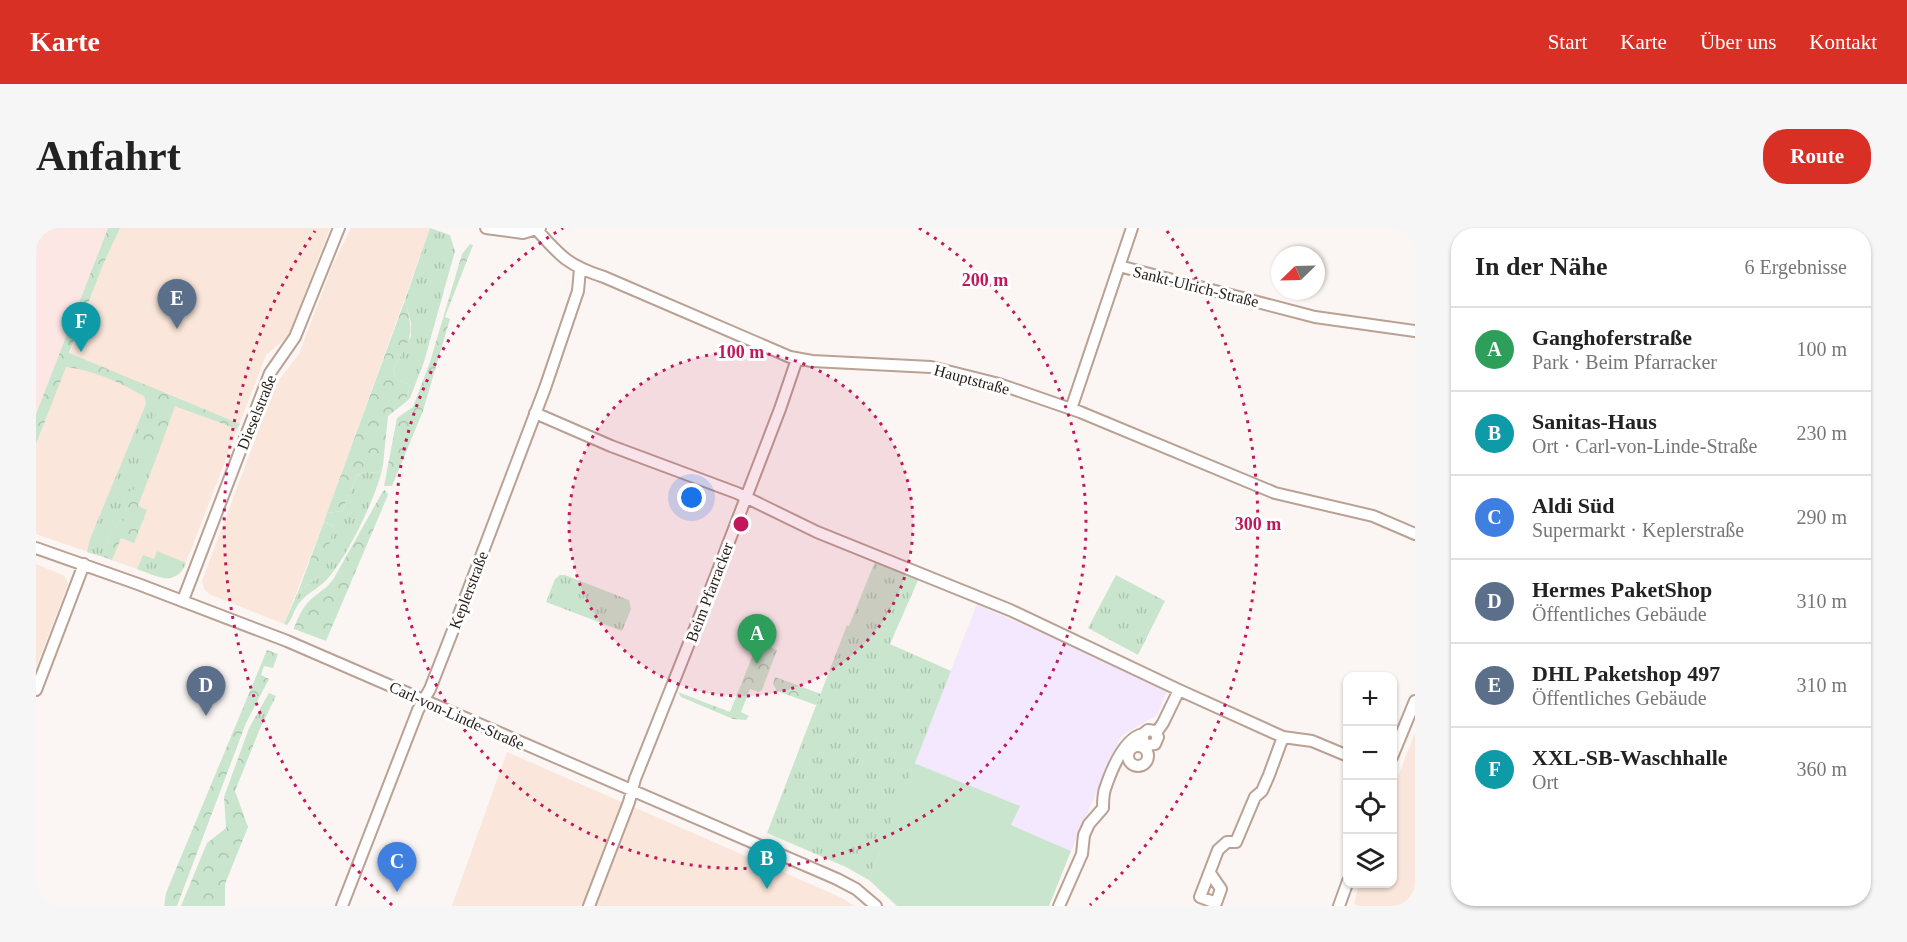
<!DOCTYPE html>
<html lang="de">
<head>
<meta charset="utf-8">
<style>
  :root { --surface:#fff; --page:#f6f6f6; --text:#222; --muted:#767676; --line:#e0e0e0; --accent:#d93025 }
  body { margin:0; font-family:Georgia,serif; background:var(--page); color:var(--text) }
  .controls { position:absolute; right:18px; bottom:18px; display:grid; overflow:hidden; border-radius:12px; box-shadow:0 2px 4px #0004 }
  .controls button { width:54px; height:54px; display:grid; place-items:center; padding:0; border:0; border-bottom:2px solid var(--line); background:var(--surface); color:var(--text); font:30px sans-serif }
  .compass { position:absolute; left:1235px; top:18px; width:54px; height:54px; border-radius:50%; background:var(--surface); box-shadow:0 2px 4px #0004; rotate:247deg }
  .you { position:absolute; left:656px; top:270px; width:21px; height:21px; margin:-15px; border:4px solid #fff; border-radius:50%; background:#1a73e8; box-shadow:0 0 0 9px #1a73e833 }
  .badge { display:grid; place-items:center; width:39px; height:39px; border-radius:50%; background:var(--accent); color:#fff; font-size:20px; font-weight:700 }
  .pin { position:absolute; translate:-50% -50px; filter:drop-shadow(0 2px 3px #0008) }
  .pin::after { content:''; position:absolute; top:32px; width:21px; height:18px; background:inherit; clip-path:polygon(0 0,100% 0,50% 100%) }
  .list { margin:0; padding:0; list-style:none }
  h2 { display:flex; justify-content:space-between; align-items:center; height:78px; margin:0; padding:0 24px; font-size:26px }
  h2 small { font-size:20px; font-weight:400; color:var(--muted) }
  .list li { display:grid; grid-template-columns:39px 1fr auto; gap:18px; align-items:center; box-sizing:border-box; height:84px; padding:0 24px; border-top:2px solid var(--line) }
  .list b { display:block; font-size:22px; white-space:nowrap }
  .list p { margin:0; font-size:20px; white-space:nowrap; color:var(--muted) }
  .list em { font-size:20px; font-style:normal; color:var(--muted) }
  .icon { flex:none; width:33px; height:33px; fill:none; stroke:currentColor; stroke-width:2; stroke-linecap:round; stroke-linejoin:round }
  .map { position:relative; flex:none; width:1379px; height:678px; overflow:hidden; border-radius:24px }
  header { display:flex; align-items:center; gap:36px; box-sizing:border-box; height:84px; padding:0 30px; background:var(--accent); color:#fff }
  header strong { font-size:28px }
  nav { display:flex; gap:33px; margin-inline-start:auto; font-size:21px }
  .intro { display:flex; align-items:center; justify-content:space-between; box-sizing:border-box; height:144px; padding:0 36px }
  h1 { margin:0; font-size:42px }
  .button { padding:15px 27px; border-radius:24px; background:var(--accent); color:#fff; font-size:21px; font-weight:700 }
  main { display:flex; gap:36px; padding:0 36px }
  aside { flex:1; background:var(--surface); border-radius:24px; box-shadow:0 2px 4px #0004 }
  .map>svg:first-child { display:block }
  .built { fill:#fae6da }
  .industrial { fill:#fde7e4 }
  .education { fill:#f3e8fd }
  .grass { fill:url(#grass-tufts) }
  .forest { fill:url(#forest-crowns) }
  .pitch { fill:#cae5cd }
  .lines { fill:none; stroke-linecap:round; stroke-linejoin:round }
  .street-casing { stroke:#baa193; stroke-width:14 }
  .street { stroke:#fff; stroke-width:10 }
  .ring { fill:none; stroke:#c2185b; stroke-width:3; stroke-dasharray:3 6 }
  .labels { text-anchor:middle; stroke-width:6; stroke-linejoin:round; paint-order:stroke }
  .street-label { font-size:16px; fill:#251c16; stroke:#fff }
  .centre { fill:#c2185b; stroke:#fff; stroke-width:3 }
  .ring-label { font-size:18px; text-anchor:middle; font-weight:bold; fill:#c2185b; stroke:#fff; stroke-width:6; stroke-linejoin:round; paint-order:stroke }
</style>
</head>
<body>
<header>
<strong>Karte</strong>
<nav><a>Start</a><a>Karte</a><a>Über uns</a><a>Kontakt</a></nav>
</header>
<div class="intro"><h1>Anfahrt</h1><a class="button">Route</a></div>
<main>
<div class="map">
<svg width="1379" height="678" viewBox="0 0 1379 678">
  <defs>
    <pattern id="grass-tufts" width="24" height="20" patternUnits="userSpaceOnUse" patternTransform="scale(1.5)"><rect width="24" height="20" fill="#cae5cd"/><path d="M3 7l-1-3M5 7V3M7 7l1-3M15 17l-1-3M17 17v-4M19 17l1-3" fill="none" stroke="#adc4af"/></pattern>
    <pattern id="forest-crowns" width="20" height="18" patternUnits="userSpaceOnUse" patternTransform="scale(1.5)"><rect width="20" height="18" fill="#cae5cd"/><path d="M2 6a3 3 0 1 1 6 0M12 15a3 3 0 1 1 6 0" fill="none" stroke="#adc4af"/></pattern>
  </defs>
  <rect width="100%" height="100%" fill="#fbf6f3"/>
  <path class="built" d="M84,0h210l-40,103 -5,8 -19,16 -82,213 -4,6 -8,4 -6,1 -130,-45v-90l67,-179z
    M315,0h79l-106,294 -40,102 -75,-30 -5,-5 -2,-8 74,-197 23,-30 34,-90z
    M0,336l29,12 3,8 -32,83z
    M1379,505v173h-56l-5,-2 5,-20h33l1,-95z
    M471,524l333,145 15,9h-403z"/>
  <path class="industrial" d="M0,0h72l-72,186z"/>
  <path class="education" d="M941,376l191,85 -11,26 -36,21 -50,115 -60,-26 8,-19 -105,-43z"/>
  <path class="grass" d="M394,0l20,7 5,16 -31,111 -14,36 -4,4 4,-17 -14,-7 -3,-8 18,-34v-13l-6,-23z
    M108,168l17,10 -22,41 11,15 7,-6 -13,34 -4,-3 -16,14 3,14c-16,14 -20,21 -23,42l-17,-5 3,-13 56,-135z
    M347,237c-5,29 -35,90 -54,112 -8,10 -20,15 -28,24 -7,7 -8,17 -14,24l-3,-1 14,-32 20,-15 16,-51 -10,-4 3,-9 15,-2 15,-36 10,-3 11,1z
    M121,323l29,12c-11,25 -29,13 -49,6l6,-14 11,4z
    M840,331l43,19 -29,66 61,27 -82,209 -23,-13 -79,-34 80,-208 2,1z
    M524,347h5l64,25 2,9 -9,22 -76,-29 9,-23z
    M1080,347l49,26 -27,54 -50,-27z
    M233,465l7,3 -17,35 -10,-3z"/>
  <path class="forest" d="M72,0h12l-17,37 -34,88 171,71 -3,5 -62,-23 -18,50 -7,6 -8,-6 -3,-10 21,-40c-28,-18 -61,-35 -94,-39l-30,77v-30z
    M434,16l3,1 -28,72 5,2 -27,92 -31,75h-8l13,-68 16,-11 17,-45 32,-108z
    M369,72c10,38 6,37 -12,70l3,8 14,7 -4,17 -18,14 -5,49 -5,8 -11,-1 -10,3 -15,36 -15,2z
    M104,259l4,3 -6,16 9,4 -13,33 -13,-5 -9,22 -8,-3c3,-21 7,-28 23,-42l-3,-14 4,-9z
    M349,262l3,5 -62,146 -32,-12c4,-13 10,-25 22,-34 8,-6 12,-8 18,-17l49,-87z
    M288,294l10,4 -10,39 -6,12 -20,15z
    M722,414l19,8 -15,40 -3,2 -9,-3 -9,23 8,4 -3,4 -13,-1 -52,-22 -3,-5 52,20z
    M231,422l11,4 -5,14 -9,-2 -3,9 8,4 -23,44 -69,183h-13l2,-13z
    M739,449l46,17 -5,11 -39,-14 -4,-7z
    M213,500l10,3 -24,60 13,36 -23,57v22h-44l26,-63 19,-15 -2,-31z"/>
  <path class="pitch" d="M878,535l106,43 -9,19 60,26 -22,55h-152l-28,-26z"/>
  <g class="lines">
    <defs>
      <path id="street" d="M450,0l37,5 17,-5
        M501,2c24,27 32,36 67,47l186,80 22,4 119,6 68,17 81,28 195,81 98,23 42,18
        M1083,38l196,51 100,14
        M1035,181l61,-181
        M499,185l76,33 126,47 80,39 193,78 169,80 104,47 29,4 36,15
        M0,320l102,36 149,57 550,238 19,10 20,17
        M147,372l87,-227 25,-36 44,-109
        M0,462l48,-126
        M1120,505l7,-10 16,-33
        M1107,512v-6l5,-4 6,1 4,6 -3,7 -9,1 -2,3
        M1092 528a10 10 0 1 1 20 0a10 10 0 1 1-20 0Z
        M1356,529l23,-56
        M1174,645l11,16 -5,14 -16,-6 18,-47 9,-8h9l19,-45 7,-6 7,-16 14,-38
        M306,678l76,-196 12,-21 25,-64 90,-237 33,-97 2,-22
        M553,678l40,-104 6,-23 82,-206 63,-164 17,-50
        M1023,678l23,-52 2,-19 5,-11 14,-16c0,-6 0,-13 2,-19 6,-18 19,-51 38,-55
        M1303,678l9,-25"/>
    </defs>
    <use href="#street" class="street-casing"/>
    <use href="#street" class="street"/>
  </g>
  <circle cx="705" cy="296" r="172" fill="#c2185b" fill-opacity=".12"/>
  <g class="ring">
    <circle cx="705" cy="296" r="172"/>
    <path d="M883 0A345 345 0 1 1 527 0"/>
    <path d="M356 677A517 517 0 0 1 279 3M1131 3A517 517 0 0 1 1054 677"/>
  </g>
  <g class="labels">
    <g class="street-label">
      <text transform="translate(1160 58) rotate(14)" y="6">Sankt-Ulrich-Straße</text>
      <text transform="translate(936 151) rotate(15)" y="6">Hauptstraße</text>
      <text transform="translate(220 184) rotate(-68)" y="6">Dieselstraße</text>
      <text transform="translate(432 362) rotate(-69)" y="6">Keplerstraße</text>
      <text transform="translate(673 364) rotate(-69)" y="6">Beim Pfarracker</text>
      <text transform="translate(421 487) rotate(24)" y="6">Carl-von-Linde-Straße</text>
    </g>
  </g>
  <circle cx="705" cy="296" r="9" class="centre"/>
  <g class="ring-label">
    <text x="949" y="58">200 m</text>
    <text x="705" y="130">100 m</text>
    <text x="1222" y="302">300 m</text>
  </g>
</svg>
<div class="controls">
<button>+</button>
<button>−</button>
<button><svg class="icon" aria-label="locate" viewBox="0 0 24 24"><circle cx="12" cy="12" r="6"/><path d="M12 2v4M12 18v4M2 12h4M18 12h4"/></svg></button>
<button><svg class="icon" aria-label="layers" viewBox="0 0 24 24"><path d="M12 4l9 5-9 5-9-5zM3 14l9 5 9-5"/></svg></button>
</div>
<svg class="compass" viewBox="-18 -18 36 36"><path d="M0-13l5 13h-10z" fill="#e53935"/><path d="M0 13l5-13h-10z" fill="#767676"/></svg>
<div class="you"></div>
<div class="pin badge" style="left:721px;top:436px;background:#2e9e5b">A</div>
<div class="pin badge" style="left:731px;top:661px;background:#0f9aa8">B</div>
<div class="pin badge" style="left:361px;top:664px;background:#3f7fe0">C</div>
<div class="pin badge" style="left:170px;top:488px;background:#5c6f8a">D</div>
<div class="pin badge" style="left:141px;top:101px;background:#5c6f8a">E</div>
<div class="pin badge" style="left:45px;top:124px;background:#0f9aa8">F</div>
</div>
<aside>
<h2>In der Nähe<small>6 Ergebnisse</small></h2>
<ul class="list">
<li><span class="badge" style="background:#2e9e5b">A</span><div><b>Ganghoferstraße</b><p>Park · Beim Pfarracker</p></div><em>100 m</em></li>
<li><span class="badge" style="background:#0f9aa8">B</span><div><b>Sanitas-Haus</b><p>Ort · Carl-von-Linde-Straße</p></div><em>230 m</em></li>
<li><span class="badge" style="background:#3f7fe0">C</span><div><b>Aldi Süd</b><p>Supermarkt · Keplerstraße</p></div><em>290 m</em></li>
<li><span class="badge" style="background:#5c6f8a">D</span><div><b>Hermes PaketShop</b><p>Öffentliches Gebäude</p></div><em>310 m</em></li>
<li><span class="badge" style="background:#5c6f8a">E</span><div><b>DHL Paketshop 497</b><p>Öffentliches Gebäude</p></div><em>310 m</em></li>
<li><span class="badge" style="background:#0f9aa8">F</span><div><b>XXL-SB-Waschhalle</b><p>Ort</p></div><em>360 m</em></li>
</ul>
</aside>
</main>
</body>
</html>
